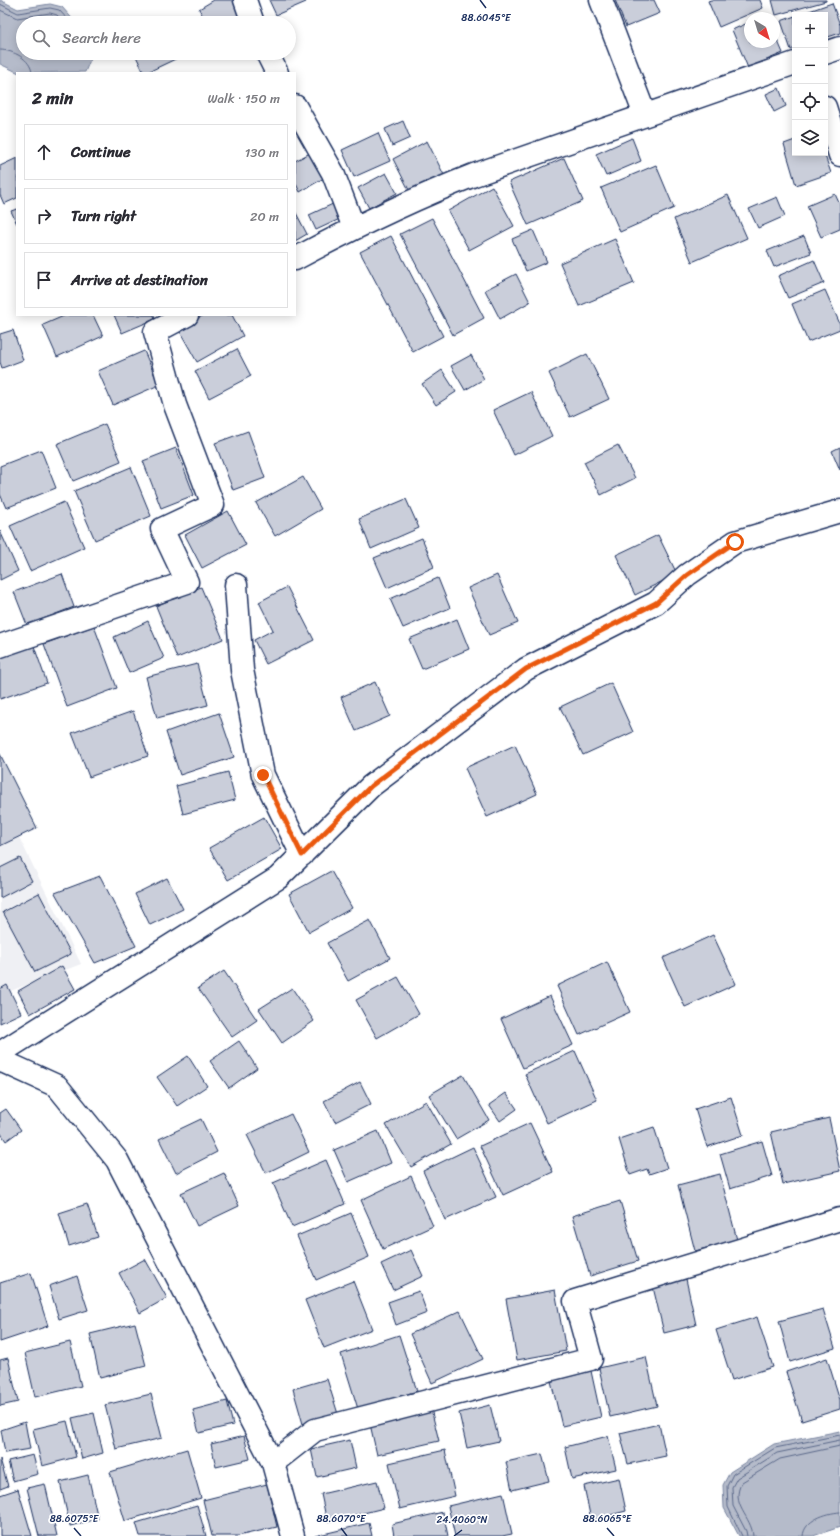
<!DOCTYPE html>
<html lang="en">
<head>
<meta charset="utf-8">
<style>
  :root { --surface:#fff; --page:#f7f7f7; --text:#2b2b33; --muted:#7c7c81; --line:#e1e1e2 }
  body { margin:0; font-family:Sriracha,sans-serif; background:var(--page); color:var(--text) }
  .controls { position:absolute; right:12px; top:12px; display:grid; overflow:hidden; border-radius:0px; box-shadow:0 2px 10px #0003 }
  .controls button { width:36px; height:36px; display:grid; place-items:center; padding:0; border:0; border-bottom:1px solid var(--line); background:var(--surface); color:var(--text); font:20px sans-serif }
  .compass { position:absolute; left:744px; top:12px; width:36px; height:36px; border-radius:50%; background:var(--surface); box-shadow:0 2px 10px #0003; rotate:142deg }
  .stop { position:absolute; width:12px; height:12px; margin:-9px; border:3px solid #ea580c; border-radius:50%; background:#fff }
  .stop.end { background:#ea580c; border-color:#fff; box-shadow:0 1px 4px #0008 }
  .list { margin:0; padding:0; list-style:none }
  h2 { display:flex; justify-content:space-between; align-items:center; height:52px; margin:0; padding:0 16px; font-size:17px }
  h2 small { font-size:13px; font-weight:400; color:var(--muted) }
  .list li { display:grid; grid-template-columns:26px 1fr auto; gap:12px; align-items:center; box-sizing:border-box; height:56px; margin:0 8px 8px; padding:0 8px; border:1px solid var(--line); border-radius:0px }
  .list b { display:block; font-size:15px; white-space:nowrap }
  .list em { font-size:13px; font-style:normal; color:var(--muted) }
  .icon { flex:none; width:22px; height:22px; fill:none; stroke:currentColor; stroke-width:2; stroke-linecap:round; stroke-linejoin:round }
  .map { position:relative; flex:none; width:840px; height:1536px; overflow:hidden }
  .search { position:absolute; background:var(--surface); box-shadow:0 2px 10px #0003; left:16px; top:16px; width:280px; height:44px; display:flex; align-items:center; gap:10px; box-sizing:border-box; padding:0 14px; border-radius:22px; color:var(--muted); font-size:15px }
  .panel { position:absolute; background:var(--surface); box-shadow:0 2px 10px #0003; left:16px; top:72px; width:280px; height:244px; border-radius:0px }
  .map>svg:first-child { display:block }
  .built { fill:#eff0f4 }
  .water { fill:#b5bbca; stroke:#77839f }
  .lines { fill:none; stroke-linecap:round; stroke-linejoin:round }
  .shore { stroke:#596789; stroke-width:1 }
  .building { fill:#caceda; stroke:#1b2f5e }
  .minor-casing { stroke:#1b2f5e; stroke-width:25 }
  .minor { stroke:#fff; stroke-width:22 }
  .route { stroke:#ea580c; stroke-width:5 }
  .ticks { fill:none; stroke:#1b2f5e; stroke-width:1.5 }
  .ticks-label { font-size:10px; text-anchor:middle; fill:#1b2f5e; stroke:#fff; stroke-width:3.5; stroke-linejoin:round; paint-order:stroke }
</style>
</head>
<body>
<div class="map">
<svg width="840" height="1536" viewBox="0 0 840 1536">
  <rect width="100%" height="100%" fill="#fff"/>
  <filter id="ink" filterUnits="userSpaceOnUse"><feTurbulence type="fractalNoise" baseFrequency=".025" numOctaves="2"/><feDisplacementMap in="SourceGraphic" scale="8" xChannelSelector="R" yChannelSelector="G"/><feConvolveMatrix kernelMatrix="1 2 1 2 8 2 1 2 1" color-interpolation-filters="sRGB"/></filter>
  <g filter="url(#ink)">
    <path class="built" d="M16,831l65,133 -81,31v-156z"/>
    <path class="water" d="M0,0l18,9 32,-5 12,3 14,16h-53v30h70l-8,19 -66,1 -19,-9z
      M840,1431v96l-27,9h-74l-15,-28 -1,-23 7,-13 44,-28z"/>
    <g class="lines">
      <path class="shore" d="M0,4l18,9 32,-5 9,2 12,13
        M0,10l17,8 33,-5 7,2 7,8
        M0,50c13,0 31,9 32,23
        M742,1536l-14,-29 -1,-21 6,-12 42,-26 65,-13
        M747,1536l-1,-5 -13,-25 -1,-19 5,-9 40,-25 63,-13
        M753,1536c-1,-20 -24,-31 -11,-54l38,-23 60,-13
        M803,1536c1,-16 23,-23 37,-24"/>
    </g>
    <path class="building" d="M214,0h19l14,23h-40l-8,-14z
      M269,0h36l1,2 -30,13z
      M615,0h39l6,13 -34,14z
      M711,0h49l3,8 -44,19 -11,-26z
      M772,0h54v1l-50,14z
      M832,3l8,22v8l-15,5v-23h-27z
      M795,16v32l-4,2 -10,-29z
      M750,22v20h24v-10l9,21 -35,15 -16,-38z
      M137,53h51l-42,20h-2l-9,-19z
      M779,88l7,18 -12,6 -8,-18z
      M403,121l7,17 -18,8 -7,-17z
      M378,133l12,28 -36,16 -12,-27z
      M632,138l9,23 -35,15 -10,-22z
      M795,140v13h29l7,20 -35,12 -12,-41z
      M427,141l17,34 -34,17 -17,-33z
      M310,153l14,25 -24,14 -5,-10v-21z
      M17,158v40l-13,6 -4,-9v-29z
      M564,158l19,43 -55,24 -19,-43z
      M656,165l18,43 -54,24 -19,-44z
      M386,173l11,20 -28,15 -11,-20z
      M492,186l22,40 -45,24 -21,-39z
      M835,194l5,11v24l-19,8 -14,-31z
      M728,195l19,43 -55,24 -18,-43z
      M777,197l8,19 -27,12 -9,-19z
      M335,203l7,15 -26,12 -7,-15z
      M17,209v15l-6,-13z
      M295,211l12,23 -12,7z
      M432,218l52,100 -31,17 -53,-101z
      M533,230l14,32 -21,9 -14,-32z
      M391,236l52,100 -30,16 -53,-100z
      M804,236l7,17 -37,14 -7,-16z
      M615,239l19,44 -55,23 -19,-43z
      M814,260l10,23 -36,15 -10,-22z
      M516,274l14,28 -30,17 -15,-29z
      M825,290l15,34v5l-32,13 -16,-38z
      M66,315h27l10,21 -46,21 -14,-32z
      M114,315h40l1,4 -33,14z
      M204,315h28l11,21 -46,26 -18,-32z
      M13,330l10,30 -21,8 -2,-6v-28z
      M237,349l14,27 -42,22 -14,-27z
      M144,351l15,34 -46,20 -15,-34z
      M587,354l22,45 -39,18 -21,-44z
      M471,355l13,24 -19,11 -14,-24z
      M442,370l14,22 -20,13 -14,-21z
      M531,392l21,44 -38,19 -21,-45z
      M105,424l16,37 -48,20 -16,-37z
      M248,431l17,47 -32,12 -18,-47z
      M618,445l17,33 -34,17 -17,-33z
      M840,447v23l-8,-19z
      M176,448l18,47 -33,13 -18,-47z
      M41,450l15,38 -50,20 -6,-14v-28z
      M131,467l20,49 -56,24 -21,-49z
      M303,477l18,32 -46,27 -19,-33z
      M406,499l13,29 -48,21 -12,-30z
      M64,502l20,45 -54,24 -20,-45z
      M228,511l18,34 -44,23 -17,-33z
      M0,531l18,40 -18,9z
      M658,535l19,39 -42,21 -19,-40z
      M422,538l12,29 -47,21 -13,-30z
      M62,574l12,33 -47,18 -13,-33z
      M497,575l21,48 -29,12 -21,-47z
      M438,578l12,30 -47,20 -13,-29z
      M201,587l22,52 -46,19 -21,-52z
      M287,587l27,53 -48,24 -12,-24 19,-10 -14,-28z
      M457,619l12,30 -47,20 -13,-30z
      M148,621l16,37 -35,15 -15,-36z
      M94,626l23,62 -50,19 -23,-63z
      M34,646l13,37 -47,16v-42z
      M197,664l11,41 -51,13 -11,-41z
      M375,682l15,34 -34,15 -15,-34z
      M611,683l22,49 -50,23 -23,-48z
      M133,711l15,45 -59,21 -17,-44z
      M219,713l15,44 -54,18 -14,-43z
      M515,745l22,49 -50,23 -22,-49z
      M0,754l37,74 -37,18z
      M228,772l7,28 -52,14 -7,-28z
      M264,817l18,32 -54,31 -19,-32z
      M20,858l12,23 -32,17v-30z
      M331,871l21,37 -43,24 -20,-38z
      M100,876l36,70 -41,17 -40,-70z
      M167,878l16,31 -33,16 -15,-31z
      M39,893l32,61 -36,18 -32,-60z
      M370,920l20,38 -42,23 -21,-38z
      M713,935l23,49 -51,23 -22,-49z
      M607,962l23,50 -51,23 -22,-49z
      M62,966l13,23 -45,25 -12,-23z
      M224,971l33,49 -25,17 -34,-49z
      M398,977l21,37 -42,24 -21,-38z
      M7,985l14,28 -21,10v-34z
      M292,988l22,33 -32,22 -23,-34z
      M550,996l23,49 -50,23 -22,-49z
      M239,1041l18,27 -28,20 -19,-27z
      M575,1051l22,49 -50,23 -22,-49z
      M188,1056l19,30 -30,20 -20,-29z
      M463,1075l26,45 -33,19 -27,-44z
      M360,1082l11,22 -36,18 -11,-21z
      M506,1093l11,16 -17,12 -11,-16z
      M731,1097l12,38 -36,12 -12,-38z
      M426,1101l25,43 -40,23 -25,-42z
      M6,1109l15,21 -15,11 -6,-9v-19z
      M291,1114l18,38 -43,21 -19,-38z
      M829,1118l11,53 -57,13 -12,-52z
      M201,1119l16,33 -41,21 -17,-34z
      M530,1123l23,49 -50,23 -23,-49z
      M654,1127l13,41 -18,6 -2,-5 -17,6 -11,-36z
      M378,1131l13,32 -43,19 -14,-32z
      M762,1141l10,35 -42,13 -10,-35z
      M473,1147l23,50 -51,23 -22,-49z
      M326,1160l19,44 -53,23 -19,-44z
      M224,1173l15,33 -42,20 -16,-33z
      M720,1174l17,66 -42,11 -17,-66z
      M411,1176l22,50 -50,23 -22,-49z
      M620,1201l18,60 -48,15 -18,-60z
      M87,1204l11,33 -29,9 -10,-33z
      M351,1213l18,44 -53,23 -19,-44z
      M411,1250l12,26 -30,14 -12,-26z
      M145,1259l22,39 -27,15 -21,-40z
      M31,1273l17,53 -48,16v-59z
      M77,1276l11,34 -29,9 -10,-33z
      M686,1279l10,46 -32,8 -11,-46z
      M353,1281l19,48 -48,19 -19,-48z
      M555,1290l11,61 -49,9 -11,-61z
      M419,1291l8,22 -31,12 -8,-23z
      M823,1309l12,39 -45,14 -11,-41z
      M460,1311l23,48 -51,24 -22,-49z
      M757,1317l16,50 -41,13 -16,-50z
      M135,1323l11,43 -46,12 -10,-44z
      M399,1335l18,56 -59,18 -17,-55z
      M70,1342l11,44 -46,11 -10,-44z
      M646,1357l11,49 -47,11 -11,-49z
      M8,1358l10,44 -18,4v-46z
      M827,1358l13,42v9l-38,12 -16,-49z
      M591,1371l10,46 -39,9 -11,-45z
      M327,1379l11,35 -35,10 -10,-35z
      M151,1394l11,44 -46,11 -11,-44z
      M227,1401l6,24 -34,8 -6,-23z
      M490,1405l9,36 -32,7 -8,-35z
      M431,1409l8,32 -62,14 -7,-31z
      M94,1413l9,40 -21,6 -10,-41z
      M67,1421l9,36 -34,9 -9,-37z
      M25,1422l5,27 -25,4 -4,-23z
      M659,1424l7,32 -38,8 -8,-31z
      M244,1436l6,23 -34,8 -5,-23z
      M608,1436l8,33 -44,10 -7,-32z
      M350,1440l6,28 -39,9 -6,-28z
      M187,1449l14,49 -76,23 -15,-49z
      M445,1450l10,46 -55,13 -11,-46z
      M542,1454l7,27 -37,9 -6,-28z
      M33,1455l5,19 -25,7 -5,-20z
      M0,1459l8,27 -8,3z
      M88,1475l10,44 -28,7 -10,-44z
      M619,1478l7,33 -35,9 -7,-34z
      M377,1481l7,27 -57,14 -6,-28z
      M45,1484l12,52h-18l-12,-48z
      M267,1484l10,43 -39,9h-26l-9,-36z
      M18,1489l14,47h-32v-41z
      M503,1493l9,41 -10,2h-47l-7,-30z
      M197,1505l9,31h-66l-4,-13z
      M443,1512l5,24h-54l-2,-12z
      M369,1523l3,13h-57z"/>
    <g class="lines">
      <defs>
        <path id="minor" d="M245,0l8,23
          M601,0l44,115
          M267,53l10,20
          M825,53l15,-5
          M295,106l38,67 21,55
          M825,107l15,48
          M295,259c58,-31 118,-60 179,-84l321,-112
          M236,585l6,85 21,105 39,80
          M0,646l187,-64 -25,-53 51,-24 -38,-100 -20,-73 32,-17
          M0,1053l278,-175 93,-92 155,-117 130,-66 31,-28 48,-33 105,-31
          M0,1060l57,26 60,74 156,303 20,73
          M273,1463l42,-33 276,-71 -16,-58 265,-82"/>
      </defs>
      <use href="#minor" class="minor-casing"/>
      <use href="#minor" class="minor"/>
    </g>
  </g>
  <g class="lines" filter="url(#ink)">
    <path class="route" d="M263,775l39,80 69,-69 155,-117 130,-66 31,-28 48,-33"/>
  </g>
  <path class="ticks" d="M480,0l6,8M74,1528l7,8M341,1528l6,8M607,1528l7,8M454,1536l8,-6"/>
  <g class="ticks-label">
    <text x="486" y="21">88.6045°E</text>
    <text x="74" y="1522">88.6075°E</text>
    <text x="341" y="1522">88.6070°E</text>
    <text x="607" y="1522">88.6065°E</text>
    <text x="462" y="1523">24.4060°N</text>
  </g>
</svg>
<div class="controls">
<button>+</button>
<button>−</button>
<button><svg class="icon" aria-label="locate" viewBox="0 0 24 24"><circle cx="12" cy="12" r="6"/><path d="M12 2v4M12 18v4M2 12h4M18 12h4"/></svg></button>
<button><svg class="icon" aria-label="layers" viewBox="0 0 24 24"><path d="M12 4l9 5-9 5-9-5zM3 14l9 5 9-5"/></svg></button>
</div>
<svg class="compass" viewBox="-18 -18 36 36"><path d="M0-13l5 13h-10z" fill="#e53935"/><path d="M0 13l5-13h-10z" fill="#7c7c81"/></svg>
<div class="stop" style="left:735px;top:542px"></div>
<div class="stop end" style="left:263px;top:775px"></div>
<div class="search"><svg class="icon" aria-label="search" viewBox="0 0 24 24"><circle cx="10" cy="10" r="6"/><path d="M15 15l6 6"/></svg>Search here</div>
<section class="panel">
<h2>2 min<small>Walk · 150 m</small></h2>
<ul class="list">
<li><svg class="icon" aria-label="ahead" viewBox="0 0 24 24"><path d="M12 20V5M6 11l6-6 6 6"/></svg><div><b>Continue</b></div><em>130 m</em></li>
<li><svg class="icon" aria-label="right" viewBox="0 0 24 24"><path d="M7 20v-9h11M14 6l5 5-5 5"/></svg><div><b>Turn right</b></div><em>20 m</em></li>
<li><svg class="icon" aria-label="arrive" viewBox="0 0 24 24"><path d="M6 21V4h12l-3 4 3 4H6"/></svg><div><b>Arrive at destination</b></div></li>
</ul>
</section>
</div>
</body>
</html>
